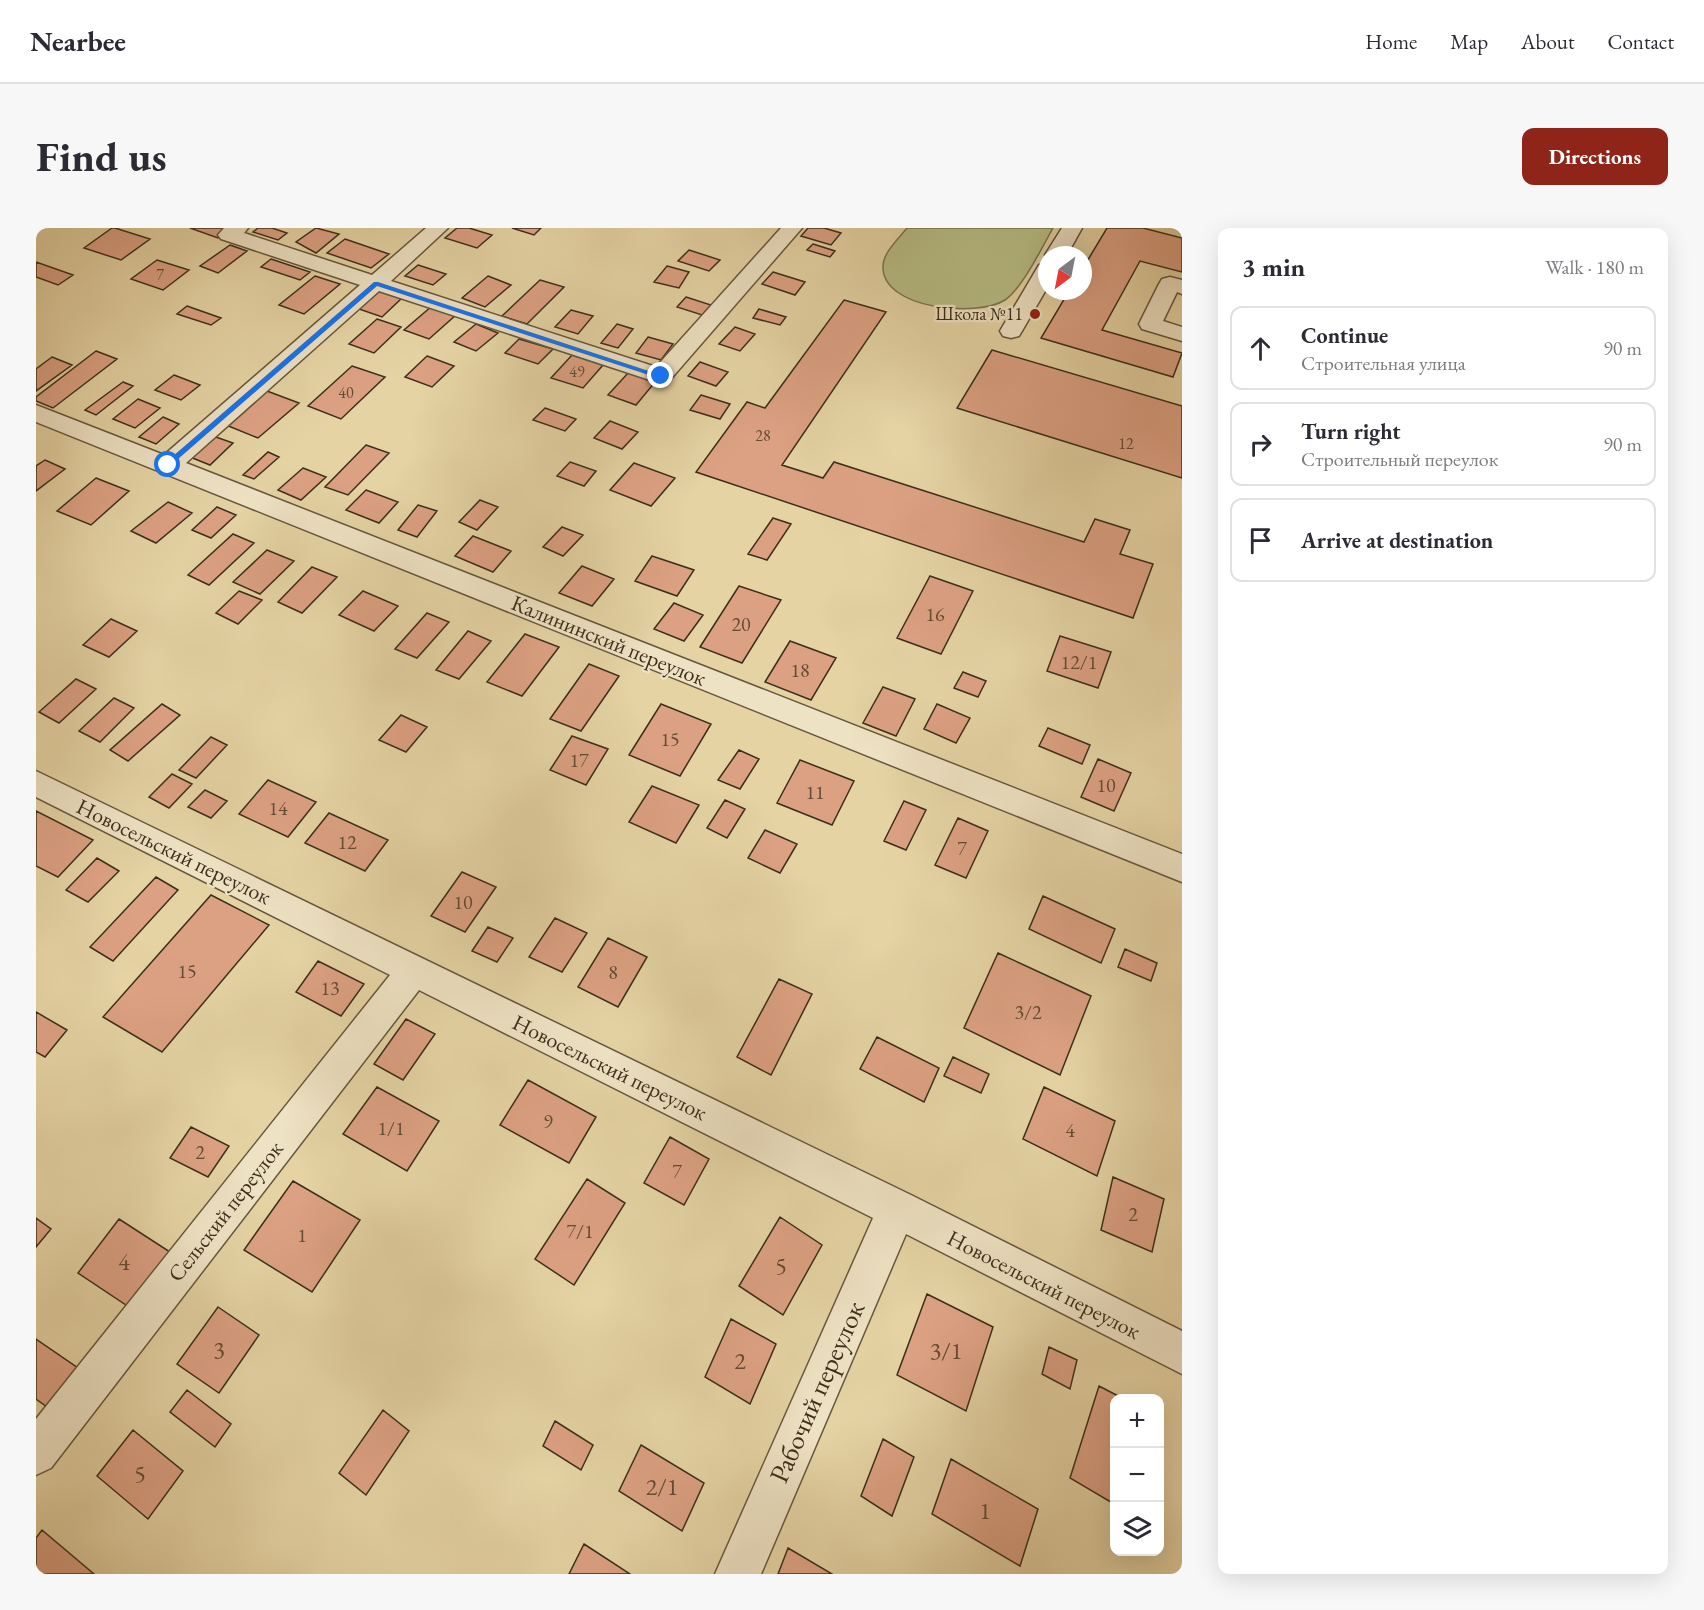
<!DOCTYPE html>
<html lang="en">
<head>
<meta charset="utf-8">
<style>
  :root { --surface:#fff; --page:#f7f7f7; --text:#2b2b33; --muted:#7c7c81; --line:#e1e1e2; --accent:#8f2418 }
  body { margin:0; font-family:"EB Garamond",serif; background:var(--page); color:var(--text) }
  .controls { position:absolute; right:18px; bottom:18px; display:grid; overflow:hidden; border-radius:12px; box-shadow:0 6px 24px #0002 }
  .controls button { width:54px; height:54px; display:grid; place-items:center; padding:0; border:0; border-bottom:2px solid var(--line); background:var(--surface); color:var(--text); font:30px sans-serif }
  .compass { position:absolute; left:1002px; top:18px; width:54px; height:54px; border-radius:50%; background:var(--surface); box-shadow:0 6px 24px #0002; rotate:212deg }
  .stop { position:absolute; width:18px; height:18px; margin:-14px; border:4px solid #1a73e8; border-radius:50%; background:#fff }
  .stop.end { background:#1a73e8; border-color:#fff; box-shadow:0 2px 6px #0008 }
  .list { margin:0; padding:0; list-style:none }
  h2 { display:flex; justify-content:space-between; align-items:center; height:78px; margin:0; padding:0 24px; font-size:26px }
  h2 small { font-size:20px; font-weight:400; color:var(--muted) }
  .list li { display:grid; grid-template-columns:39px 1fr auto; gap:18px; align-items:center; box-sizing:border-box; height:84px; margin:0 12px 12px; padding:0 12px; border:2px solid var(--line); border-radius:12px }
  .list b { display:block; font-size:22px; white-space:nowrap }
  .list p { margin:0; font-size:20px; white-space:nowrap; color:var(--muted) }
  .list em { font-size:20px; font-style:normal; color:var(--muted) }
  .icon { flex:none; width:33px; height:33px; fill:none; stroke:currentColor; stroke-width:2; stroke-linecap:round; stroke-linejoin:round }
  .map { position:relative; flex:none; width:1146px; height:1346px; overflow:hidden; border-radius:12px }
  header { display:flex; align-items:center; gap:36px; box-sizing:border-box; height:84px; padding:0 30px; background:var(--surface); border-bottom:2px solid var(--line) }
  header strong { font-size:28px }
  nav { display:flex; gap:33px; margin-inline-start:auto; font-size:21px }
  .intro { display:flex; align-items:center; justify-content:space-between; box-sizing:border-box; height:144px; padding:0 36px }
  h1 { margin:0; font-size:42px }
  .button { padding:15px 27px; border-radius:12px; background:var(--accent); color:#fff; font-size:21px; font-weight:700 }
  main { display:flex; gap:36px; padding:0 36px }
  aside { flex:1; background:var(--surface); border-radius:12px; box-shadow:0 6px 24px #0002 }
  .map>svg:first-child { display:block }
  .green { fill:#b7bc84; stroke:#7a7550; stroke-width:1.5 }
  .building { fill:#dca183; stroke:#3d2e1b; stroke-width:1.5 }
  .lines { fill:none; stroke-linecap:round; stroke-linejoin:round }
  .minor-casing { stroke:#67573d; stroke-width:3 }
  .minor { fill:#eee2c4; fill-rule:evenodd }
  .route { fill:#1a73e8 }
  .poi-dot { fill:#8f2418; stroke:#eee2c4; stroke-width:2 }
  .labels { text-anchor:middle; stroke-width:4.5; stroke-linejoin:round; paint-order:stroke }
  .far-number-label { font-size:16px; fill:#654b35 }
  .far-poi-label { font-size:18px; fill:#3d2e1b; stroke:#eee2c4; text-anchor:end }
  .number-label { font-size:20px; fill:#654b35 }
  .street-label { font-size:22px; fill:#3d2e1b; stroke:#eee2c4 }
  .near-number-label { font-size:24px; fill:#654b35 }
  .near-street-label { font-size:27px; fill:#3d2e1b; stroke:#eee2c4 }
</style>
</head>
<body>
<header>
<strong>Nearbee</strong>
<nav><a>Home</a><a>Map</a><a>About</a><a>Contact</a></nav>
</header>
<div class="intro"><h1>Find us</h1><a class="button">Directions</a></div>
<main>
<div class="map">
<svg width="1146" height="1346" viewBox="0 0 1146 1346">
  <rect width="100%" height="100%" fill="#e5d3a4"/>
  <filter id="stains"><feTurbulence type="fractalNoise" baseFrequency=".00333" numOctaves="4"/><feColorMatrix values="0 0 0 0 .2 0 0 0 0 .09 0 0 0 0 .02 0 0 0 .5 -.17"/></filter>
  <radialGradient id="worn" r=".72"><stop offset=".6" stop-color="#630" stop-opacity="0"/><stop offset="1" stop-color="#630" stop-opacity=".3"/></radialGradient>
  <path class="green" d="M871,0h146c-10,18 -32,62 -48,72 -28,18 -124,9 -122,-34 0,-13 16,-28 24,-38z"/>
  <path class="building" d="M76,0h3l35,11 -29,21 -37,-12z
    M154,0h40l-12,10z
    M222,0h14l15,5 -9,7 -25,-8z
    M280,0l23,6 -23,19 -20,-11z
    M421,0h12l23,7 -15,13 -32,-10z
    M476,0h29l-7,7z
    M772,0h16l17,5 -10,12 -30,-9z
    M1071,0h36l39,10v34l-42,-11 -38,69 80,23 -9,24 -132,-39 28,-47h14v-23z
    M309,11l44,15 -18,14 -44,-15z
    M777,16l22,7 -5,6 -23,-7z
    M194,17l17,6 -29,22 -18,-7z
    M653,22l31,10 -11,11 -31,-10z
    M235,31l39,13 -10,8 -39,-13z
    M121,32l32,10 -26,20 -32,-11z
    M0,34l37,13 -15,10 -22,-8z
    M382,37l28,9 -13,11 -28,-9z
    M631,38l22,6 -10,16 -25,-6z
    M737,44l32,10 -10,13 -33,-11z
    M279,48l25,8 -36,30 -25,-9z
    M452,48l23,9 -26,22 -23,-9z
    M504,52l24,7 -37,37 -25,-8z
    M345,62l22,7 -21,20 -23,-8z
    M650,69l25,8 -9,10 -25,-8z
    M808,72l42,12 -104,153 41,13 11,-16 250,80 11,-23 35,11 -10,24 33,10 -20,54 -437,-146 51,-70 18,6z
    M151,78l34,12 -10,7 -34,-11z
    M396,78l25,8 -28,25 -25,-9z
    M723,81l27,8 -6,8 -27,-7z
    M535,82l22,6 -15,18 -23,-7z
    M341,91l24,8 -27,26 -25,-9z
    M440,96l22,9 -22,18 -22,-9z
    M581,96l16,5 -15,19 -17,-5z
    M699,99l20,7 -15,17 -21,-7z
    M612,109l25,7 -12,16 -25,-7z
    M483,111l34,10 -15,15 -33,-11z
    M956,122l190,56v72l-225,-70z
    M60,123l21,8 -64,49 -17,-7v-4z
    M536,127l31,10 -20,23 -32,-10z
    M391,128l27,10 -22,21 -27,-10z
    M16,129l20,8 -36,26v-22z
    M664,134l28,10 -12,14 -28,-10z
    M316,138l33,11 -44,42 -33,-13z
    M592,145l28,8 -20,24 -28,-10z
    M138,147l26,10 -19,15 -26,-10z
    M87,154l10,4 -37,29 -11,-5z
    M231,163l32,12 -41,35 -32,-13z
    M665,167l29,9 -10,15 -30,-9z
    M102,171l22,9 -25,20 -22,-9z
    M509,180l31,11 -11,12 -32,-11z
    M127,189l16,7 -23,20 -17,-7z
    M574,193l28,11 -16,17 -28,-11z
    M177,208l20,7 -23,22 -20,-8z
    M330,217l23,8 -41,42 -23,-8z
    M232,224l11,5 -25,22 -11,-4z
    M9,232l20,9 -29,22v-25z
    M534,234l26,9 -12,15 -27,-10z
    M598,235l41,15 -24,28 -41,-16z
    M267,240l23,9 -25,23 -23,-10z
    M60,250l33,13 -38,34 -34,-14z
    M330,262l32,12 -19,21 -33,-13z
    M444,272l18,7 -21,23 -18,-8z
    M132,274l24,11 -36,30 -25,-12z
    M382,277l19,6 -20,26 -19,-7z
    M181,279l19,8 -25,23 -19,-8z
    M737,290l18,6 -24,36 -19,-6z
    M526,299l21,8 -20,21 -20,-9z
    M197,306l21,9 -45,42 -21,-10z
    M437,308l38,15 -18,21 -38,-16z
    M231,322l27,11 -34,33 -27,-12z
    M616,328l42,14 -17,26 -42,-15z
    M546,338l32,13 -22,27 -33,-13z
    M276,339l25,10 -35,36 -24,-11z
    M894,348l43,15 -32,63 -44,-16z
    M703,358l42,14 -39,63 -42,-16z
    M203,363l23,9 -24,24 -22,-11z
    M327,363l35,15 -24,25 -35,-16z
    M638,375l29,12 -19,26 -30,-12z
    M391,385l22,9 -32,36 -22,-9z
    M75,391l26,12 -28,26 -26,-12z
    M432,403l23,10 -32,38 -23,-9z
    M489,406l34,13 -37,49 -35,-14z
    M1024,408l51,16 -13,36 -51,-17z
    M754,413l46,17 -25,42 -46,-18z
    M553,436l30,12 -38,55 -31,-12z
    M927,444l23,9 -8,16 -24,-9z
    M40,451l20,10 -37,34 -20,-11z
    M847,459l32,12 -19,37 -33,-13z
    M78,470l20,10 -34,34 -21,-11z
    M126,476l18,11 -52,46 -18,-11z
    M625,476l50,20 -31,52 -51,-21z
    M901,476l33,14 -14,25 -32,-14z
    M365,487l26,12 -21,25 -27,-12z
    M1012,500l42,17 -8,19 -43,-18z
    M536,508l36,13 -22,36 -36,-15z
    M175,509l16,8 -31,33 -17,-8z
    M703,522l20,9 -19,30 -22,-9z
    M1062,531l33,14 -17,38 -33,-14z
    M764,532l54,21 -22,44 -55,-22z
    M136,546l20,10 -23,24 -20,-11z
    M232,552l48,22 -28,35 -49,-23z
    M616,558l47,19 -23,38 -47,-21z
    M169,562l22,11 -16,17 -23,-11z
    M689,572l20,9 -18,29 -20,-10z
    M868,573l22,9 -20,40 -22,-9z
    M0,583l57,29 -35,37 -22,-11z
    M293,585l59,27 -23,31 -60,-28z
    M922,590l30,13 -22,47 -31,-13z
    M729,602l32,14 -17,29 -32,-15z
    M61,630l22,13 -31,31 -22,-12z
    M426,644l34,15 -31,45 -34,-16z
    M120,649l22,13 -65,71 -23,-14z
    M175,667l58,30 -107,127 -59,-35z
    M1007,668l72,33 -14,34 -72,-34z
    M519,690l32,15 -25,39 -33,-15z
    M452,699l25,11 -16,24 -25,-11z
    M572,710l39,19 -29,50 -40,-20z
    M1089,721l32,14 -6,18 -33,-14z
    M962,725l93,43 -31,79 -96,-47z
    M282,733l46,23 -23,32 -45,-24z
    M743,751l33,15 -41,81 -34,-18z
    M0,784l31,18 -22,27 -9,-5z
    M370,791l29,15 -32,46 -29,-16z
    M841,809l62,31 -15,34 -64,-33z
    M917,829l36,17 -8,19 -37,-17z
    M492,852l68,37 -27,46 -69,-38z
    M341,859l62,34 -32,50 -64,-37z
    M1008,859l71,34 -18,55 -74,-37z
    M155,899l38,19 -21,31 -38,-19z
    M634,909l39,22 -25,46 -40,-22z
    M1077,949l51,22 -12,53 -51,-22z
    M551,951l38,24 -51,82 -39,-26z
    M257,953l67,39 -48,72 -68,-42z
    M744,989l42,28 -39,70 -44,-29z
    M0,990l15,11 -15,18z
    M83,991l51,33 -41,55 -51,-34z
    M891,1066l66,33 -27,84 -69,-36z
    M182,1079l41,28 -40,58 -42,-29z
    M695,1091l45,25 -26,60 -45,-27z
    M0,1111l42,29 -31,39 -11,-8z
    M1013,1119l28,13 -7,29 -28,-15z
    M1063,1158l23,12h-8v106l-44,-26z
    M151,1162l44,34 -16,23 -45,-35z
    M347,1182l26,21 -43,64 -27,-22z
    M519,1193l38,24 -12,25 -38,-24z
    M97,1202l50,41 -35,48 -51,-43z
    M847,1211l31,18 -22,59 -31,-20z
    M605,1217l63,38 -22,48 -63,-40z
    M915,1231l87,50 -18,57 -88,-52z
    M6,1302l52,44h-58v-36z
    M548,1316l46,30h-61z
    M752,1320l44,26h-54z"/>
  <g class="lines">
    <defs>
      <path id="minor" d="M188,0h24l-4,5 128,42 54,-47h22l-57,53 265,86 125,-139h21l-133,153 -8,2 -8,-2 -274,-90 -193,172 996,391v28l-1146,-460v-17l128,50 196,-170 -139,-46 -3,-4z
        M1026,0h20l-15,27h-20v2l-2,-2z
        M1011,36v24l-25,43 -3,5 -8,2 -8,-2 -3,-5 36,-61 3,-5z
        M1134,49l12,3v14l-5,-2 -14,29 19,6v14l-40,-12 -3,-5 20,-40 3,-5z
        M0,543l875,424 271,136v43l-276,-140 -145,340h-46l158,-356 -454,-228 -368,478 -15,7v-56l354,-444 -354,-178z"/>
    </defs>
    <use href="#minor" class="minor-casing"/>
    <use href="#minor" class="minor"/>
  </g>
  <path class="route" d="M338,54h4l286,94 -6,2 -281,-92 -207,180h-5v-3z"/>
  <circle class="poi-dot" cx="999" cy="86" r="6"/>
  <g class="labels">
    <g class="far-number-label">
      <text x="124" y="52">7</text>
      <text x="541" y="149">49</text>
      <text x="310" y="170">40</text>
      <text x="727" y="213">28</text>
      <text x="1090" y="221">12</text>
    </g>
    <g class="far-poi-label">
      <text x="987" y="92">Школа №11</text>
    </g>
    <g class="number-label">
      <text x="899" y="393">16</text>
      <text x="705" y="403">20</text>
      <text x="1043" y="441">12/1</text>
      <text x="764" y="449">18</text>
      <text x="634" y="518">15</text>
      <text x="543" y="539">17</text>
      <text x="1070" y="564">10</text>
      <text x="779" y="571">11</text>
      <text x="242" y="587">14</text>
      <text x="311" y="621">12</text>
      <text x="926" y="627">7</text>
      <text x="427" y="681">10</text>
      <text x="151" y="750">15</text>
      <text x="577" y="751">8</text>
      <text x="294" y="767">13</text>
      <text x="992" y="791">3/2</text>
      <text x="512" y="900">9</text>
      <text x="355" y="907">1/1</text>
      <text x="1034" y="909">4</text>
      <text x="164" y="931">2</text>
      <text x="641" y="950">7</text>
      <text x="1097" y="993">2</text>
      <text x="544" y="1010">7/1</text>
      <text x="266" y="1014">1</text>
    </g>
    <g class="street-label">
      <text transform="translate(573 412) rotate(22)" y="8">Калининский переулок</text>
      <text transform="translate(138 623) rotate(26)" y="8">Новосельский переулок</text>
      <text transform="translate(574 839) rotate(26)" y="8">Новосельский переулок</text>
      <text transform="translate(189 983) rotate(-52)" y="8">Сельский переулок</text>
      <text transform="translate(1008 1056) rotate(27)" y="8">Новосельский переулок</text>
    </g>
    <g class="near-number-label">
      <text x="88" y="1042">4</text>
      <text x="745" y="1046">5</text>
      <text x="183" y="1130">3</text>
      <text x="910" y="1131">3/1</text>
      <text x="704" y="1141">2</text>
      <text x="104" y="1254">5</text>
      <text x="626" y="1267">2/1</text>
      <text x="949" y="1291">1</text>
    </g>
    <g class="near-street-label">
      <text transform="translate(781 1164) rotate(-66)" y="9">Рабочий переулок</text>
    </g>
  </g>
  <rect width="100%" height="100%" filter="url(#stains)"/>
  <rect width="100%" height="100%" fill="url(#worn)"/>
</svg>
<div class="controls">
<button>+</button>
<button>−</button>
<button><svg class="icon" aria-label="layers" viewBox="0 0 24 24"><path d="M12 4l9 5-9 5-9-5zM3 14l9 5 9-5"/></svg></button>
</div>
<svg class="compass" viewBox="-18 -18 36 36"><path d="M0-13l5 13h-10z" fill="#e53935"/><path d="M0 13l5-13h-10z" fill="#7c7c81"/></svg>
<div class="stop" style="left:132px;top:237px"></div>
<div class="stop end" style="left:625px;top:148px"></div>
</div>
<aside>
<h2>3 min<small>Walk · 180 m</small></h2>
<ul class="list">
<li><svg class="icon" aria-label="ahead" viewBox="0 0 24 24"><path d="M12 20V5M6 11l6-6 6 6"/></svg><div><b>Continue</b><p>Строительная улица</p></div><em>90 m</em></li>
<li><svg class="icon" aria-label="right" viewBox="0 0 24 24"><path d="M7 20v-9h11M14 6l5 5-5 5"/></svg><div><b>Turn right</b><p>Строительный переулок</p></div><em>90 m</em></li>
<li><svg class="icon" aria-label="arrive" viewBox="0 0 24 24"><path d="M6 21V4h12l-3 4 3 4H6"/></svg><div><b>Arrive at destination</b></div></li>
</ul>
</aside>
</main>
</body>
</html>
